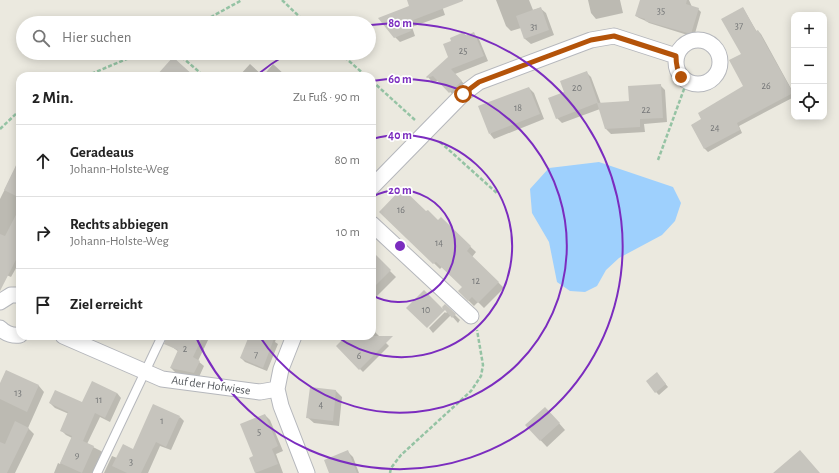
<!DOCTYPE html>
<html lang="de">
<head>
<meta charset="utf-8">
<style>
  :root { --surface:#fff; --page:#f2f2f2; --text:#222; --muted:#767676; --line:#e0e0e0 }
  body { margin:0; font-family:"Alegreya Sans",sans-serif; background:var(--page); color:var(--text) }
  .controls { position:absolute; right:12px; top:12px; display:grid; overflow:hidden; border-radius:8px; box-shadow:0 2px 10px #0003 }
  .controls button { width:36px; height:36px; display:grid; place-items:center; padding:0; border:0; border-bottom:1px solid var(--line); background:var(--surface); color:var(--text); font:20px sans-serif }
  .stop { position:absolute; width:12px; height:12px; margin:-9px; border:3px solid #b45309; border-radius:50%; background:#fff }
  .stop.end { background:#b45309; border-color:#fff; box-shadow:0 1px 4px #0008 }
  .list { margin:0; padding:0; list-style:none }
  h2 { display:flex; justify-content:space-between; align-items:center; height:52px; margin:0; padding:0 16px; font-size:17px }
  h2 small { font-size:13px; font-weight:400; color:var(--muted) }
  .list li { display:grid; grid-template-columns:26px 1fr auto; gap:12px; align-items:center; box-sizing:border-box; height:72px; padding:0 16px; border-top:1px solid var(--line) }
  .list b { display:block; font-size:15px; white-space:nowrap }
  .list p { margin:0; font-size:13px; white-space:nowrap; color:var(--muted) }
  .list em { font-size:13px; font-style:normal; color:var(--muted) }
  .icon { flex:none; width:22px; height:22px; fill:none; stroke:currentColor; stroke-width:2; stroke-linecap:round; stroke-linejoin:round }
  .map { position:relative; flex:none; width:839px; height:473px; overflow:hidden }
  .search { position:absolute; background:var(--surface); box-shadow:0 2px 10px #0003; left:16px; top:16px; width:360px; height:44px; display:flex; align-items:center; gap:10px; box-sizing:border-box; padding:0 14px; border-radius:22px; color:var(--muted); font-size:15px }
  .panel { position:absolute; background:var(--surface); box-shadow:0 2px 10px #0003; left:16px; top:72px; width:360px; height:268px; border-radius:12px }
  .map>svg:first-child { display:block }
  .water { fill:#9ed0fd }
  .shadow { fill:#0003 }
  .building { fill:#c6c4bd }
  .lines { fill:none; stroke-linecap:round; stroke-linejoin:round }
  .lane-casing { stroke:#b5b7bc; stroke-width:10 }
  .street-casing { stroke:#b5b7bc; stroke-width:17 }
  .path { stroke:#95c3a4; stroke-width:2.5; stroke-dasharray:4 2; stroke-linecap:butt }
  .lane { stroke:#fff; stroke-width:8 }
  .street { stroke:#fff; stroke-width:15 }
  .route { stroke:#b45309; stroke-width:5 }
  .ring { fill:none; stroke:#7b2cbf; stroke-width:2 }
  .labels { text-anchor:middle; stroke-width:3.5; stroke-linejoin:round; paint-order:stroke }
  .number-label { font-size:10px; fill:#747677 }
  .street-label { font-size:12px; fill:#585c60; stroke:#fff }
  .centre { fill:#7b2cbf; stroke:#fff; stroke-width:2 }
  .ring-label { font-size:12px; text-anchor:middle; font-weight:bold; fill:#7b2cbf; stroke:#fff; stroke-width:3.5; stroke-linejoin:round; paint-order:stroke }
</style>
</head>
<body>
<div class="map">
<svg width="839" height="473" viewBox="0 0 839 473">
  <rect width="100%" height="100%" fill="#ebe9df"/>
  <path class="water" d="M599,162l74,25 8,16 -6,18 -13,14 -43,23 -13,12 -9,16 -12,6 -15,-1 -13,-9 -8,-40 -17,-29 -2,-24 19,-21z"/>
  <path class="shadow" d="M408,0h32l5,15 -33,12 3,9 -15,6 -5,-5 15,-30z
    M496,0h33l4,10 7,-2 6,5 8,22 -23,9 -6,-5 -4,-11 -10,3 -5,-5z
    M588,0h32l3,13 -27,6 -5,-6z
    M641,0h48l3,7 6,2 3,3 -7,25 -45,-14 -3,-2 -7,-3 -3,-2z
    M743,8l14,24 1,-1 3,3 33,60v3l-55,29 3,7 -34,19 -3,-3 -13,-24 10,-5 43,-33 -3,-32z
    M464,34l3,2 7,-2 5,5 9,22 -33,13 11,12 -11,11 -16,-17 -6,3 -5,-6 21,-19z
    M250,64l13,12 10,-12 13,12h-47z
    M586,72l5,5 10,27 29,-2 30,-17 5,5 2,32 -23,2 1,8 -34,2 -5,-5 -6,-20 -38,14 -5,-5 8,-25z
    M529,88l5,5 10,26 -50,20 -4,-5z
    M372,153l3,3 -3,4z
    M12,175l8,3v83l-9,16 -11,-5v-73z
    M381,212l45,1 12,8 3,-2 35,33 -4,5 32,31 -20,20 -6,-6 -4,4 -15,-15 4,-4 -21,-20 -2,2z
    M372,253l24,24 -20,20 -4,-4z
    M445,305l15,15 -2,3 -7,-8 -18,18 -4,-5 16,-16 1,1 1,-1z
    M372,329l17,17 -26,26 -26,-26 11,-10h24z
    M114,336h12l-2,4z
    M176,336h31l2,2 -11,23 6,5 -5,11 -23,-4 -5,-5 8,-16 -8,-6z
    M250,336h27l-2,6 3,2 -11,27 -22,-9 -4,-4z
    M6,371l33,15 5,6 -16,36 6,6 -19,39h-15v-88z
    M659,376l9,11 -9,8 -3,-3z
    M311,388l25,3 6,6 -3,29 -25,-3 -7,-6z
    M117,393l4,5 -11,24 -10,-5 -13,27 14,7 5,4 -8,18h-44l4,-10 2,1 12,-26 -6,-3 -5,-5 8,-16 -14,-6 -5,-5 32,1z
    M551,414l14,16 -18,17 -21,-22z
    M265,415l5,5 13,31 -7,3 7,19h-27l-6,-15 4,-1z
    M180,417l4,4 -13,29 -11,-4 -12,27h-44l8,-17 5,2 16,-8z
    M348,452l5,5 6,16h-29z"/>
  <path class="building" d="M407,0h56v1l-55,21 3,9 -17,7 -16,-20 31,-12z
    M640,0h47l-1,4 13,4 -8,26 -46,-13v-2l-10,-3z
    M541,7l8,23 -25,9 -8,-23z
    M743,7l13,24 2,-1 35,63 -56,30 3,7 -36,19 -13,-24 10,-6 -3,-6 45,-27 -14,-26 12,-6 -20,-35z
    M464,32l1,4 9,-4 10,24 -33,13 11,12 -13,12 -16,-17 -6,2 -1,-1 22,-20 -5,-13 8,-3 -1,-3z
    M173,57l21,19h-38z
    M587,71l11,32h-1l32,-2 -1,-15 33,-2 2,34 -23,1v8l-35,2 -8,-26 -41,16 -8,-21 16,-6 -4,-11z
    M529,87l11,27 -51,20 -11,-28z
    M20,157v41l-16,-8z
    M402,188l24,23 2,-1 10,10 3,-3 30,29 -4,5 32,31 -21,21 -6,-6 -4,4 -10,-10 4,-4 -26,-25 -3,2 -54,-52z
    M20,207v45l-20,39v-57l5,2z
    M372,251l19,19 -19,19z
    M424,290l19,19 -1,-2 3,-3 11,10 -4,4 -7,-8 -18,18 -21,-20z
    M167,336h36l-10,21 7,4 -6,12 -24,-5 8,-18 -14,-6z
    M249,336h26l-12,32 -23,-10z
    M346,336h47l-34,34 -23,-24z
    M6,370l33,15 -12,27 -27,-13v-16z
    M657,372l9,12 -11,9 -9,-12z
    M92,381l25,12 -12,25 -10,-5 -12,28 -9,-4 20,9 -12,27 -22,-10 12,-27 -12,-5 8,-19 -19,-9 6,-13 27,12z
    M310,387l26,3 -3,31 -27,-3z
    M153,404l27,12 -14,31 -10,-5 -15,31h-14l-15,-7 11,-22 10,5z
    M545,407l15,16 -20,18 -15,-16z
    M265,414l13,32 -6,3 6,15 -23,9 -6,-15 4,-2 -13,-32z
    M15,421l14,7 -22,45h-7v-31l5,2z
    M348,450l9,23h-28l-5,-13z
    M800,450l20,23h-47z"/>
  <g class="lines">
    <defs>
      <path id="lane" d="M97,473l65,-137"/>
      <path id="street" d="M676 62a22 22 0 1 1 44 0a22 22 0 1 1-44 0Z
        M372,187l91,-93 16,-12 112,-42 23,-4 62,20
        M372,224l99,92
        M0,302l11,-7h9
        M0,328c6,6 12,8 20,7
        M63,336l99,43 98,13 17,-3
        M294,336l-13,33 -4,20 4,17 26,67"/>
    </defs>
    <use href="#lane" class="lane-casing"/>
    <use href="#street" class="street-casing"/>
    <path class="path" d="M282,0l24,23
      M200,23l42,-23
      M177,53l27,23
      M340,53l26,23
      M86,76l55,-23
      M372,81l43,39
      M0,129l20,-19
      M440,142l58,52
      M658,160l29,-79
      M390,473l1,-5 10,-13 70,-64 10,-15 2,-11 -6,-35"/>
    <use href="#lane" class="lane"/>
    <use href="#street" class="street"/>
  </g>
  <g class="lines">
    <path class="route" d="M463,94l16,-12 112,-42 23,-4 62,20c0,9 1,14 5,21"/>
  </g>
  <g class="ring">
    <path d="M372 197A56 56 0 1 1 372 295"/>
    <path d="M372 139A111 111 0 1 1 336 336"/>
    <path d="M372 81A167 167 0 1 1 260 337"/>
    <path d="M257 75A223 223 0 0 1 287 54M371 25A223 223 0 1 1 196 337"/>
  </g>
  <g class="labels">
    <g class="number-label">
      <text x="661" y="14">35</text>
      <text x="739" y="29">37</text>
      <text x="534" y="30">31</text>
      <text x="463" y="54">25</text>
      <text x="766" y="89">26</text>
      <text x="577" y="91">20</text>
      <text x="518" y="111">18</text>
      <text x="646" y="113">22</text>
      <text x="715" y="131">24</text>
      <text x="401" y="213">16</text>
      <text x="439" y="246">14</text>
      <text x="476" y="284">12</text>
      <text x="426" y="313">10</text>
      <text x="185" y="352">2</text>
      <text x="256" y="358">7</text>
      <text x="359" y="359">6</text>
      <text x="18" y="396">13</text>
      <text x="99" y="403">11</text>
      <text x="321" y="408">4</text>
      <text x="162" y="424">1</text>
      <text x="259" y="435">5</text>
      <text x="77" y="458">9</text>
      <text x="131" y="465">3</text>
    </g>
    <g class="street-label">
      <text transform="translate(211 385) rotate(8)" y="4">Auf der Hofwiese</text>
    </g>
  </g>
  <circle cx="400" cy="246" r="6" class="centre"/>
  <g class="ring-label">
    <text x="400" y="27">80 m</text>
    <text x="400" y="83">60 m</text>
    <text x="400" y="139">40 m</text>
    <text x="400" y="194">20 m</text>
  </g>
</svg>
<div class="controls">
<button>+</button>
<button>−</button>
<button><svg class="icon" aria-label="locate" viewBox="0 0 24 24"><circle cx="12" cy="12" r="6"/><path d="M12 2v4M12 18v4M2 12h4M18 12h4"/></svg></button>
</div>
<div class="stop" style="left:463px;top:94px"></div>
<div class="stop end" style="left:681px;top:77px"></div>
<div class="search"><svg class="icon" aria-label="search" viewBox="0 0 24 24"><circle cx="10" cy="10" r="6"/><path d="M15 15l6 6"/></svg>Hier suchen</div>
<section class="panel">
<h2>2 Min.<small>Zu Fuß · 90 m</small></h2>
<ul class="list">
<li><svg class="icon" aria-label="ahead" viewBox="0 0 24 24"><path d="M12 20V5M6 11l6-6 6 6"/></svg><div><b>Geradeaus</b><p>Johann-Holste-Weg</p></div><em>80 m</em></li>
<li><svg class="icon" aria-label="right" viewBox="0 0 24 24"><path d="M7 20v-9h11M14 6l5 5-5 5"/></svg><div><b>Rechts abbiegen</b><p>Johann-Holste-Weg</p></div><em>10 m</em></li>
<li><svg class="icon" aria-label="arrive" viewBox="0 0 24 24"><path d="M6 21V4h12l-3 4 3 4H6"/></svg><div><b>Ziel erreicht</b></div></li>
</ul>
</section>
</div>
</body>
</html>
